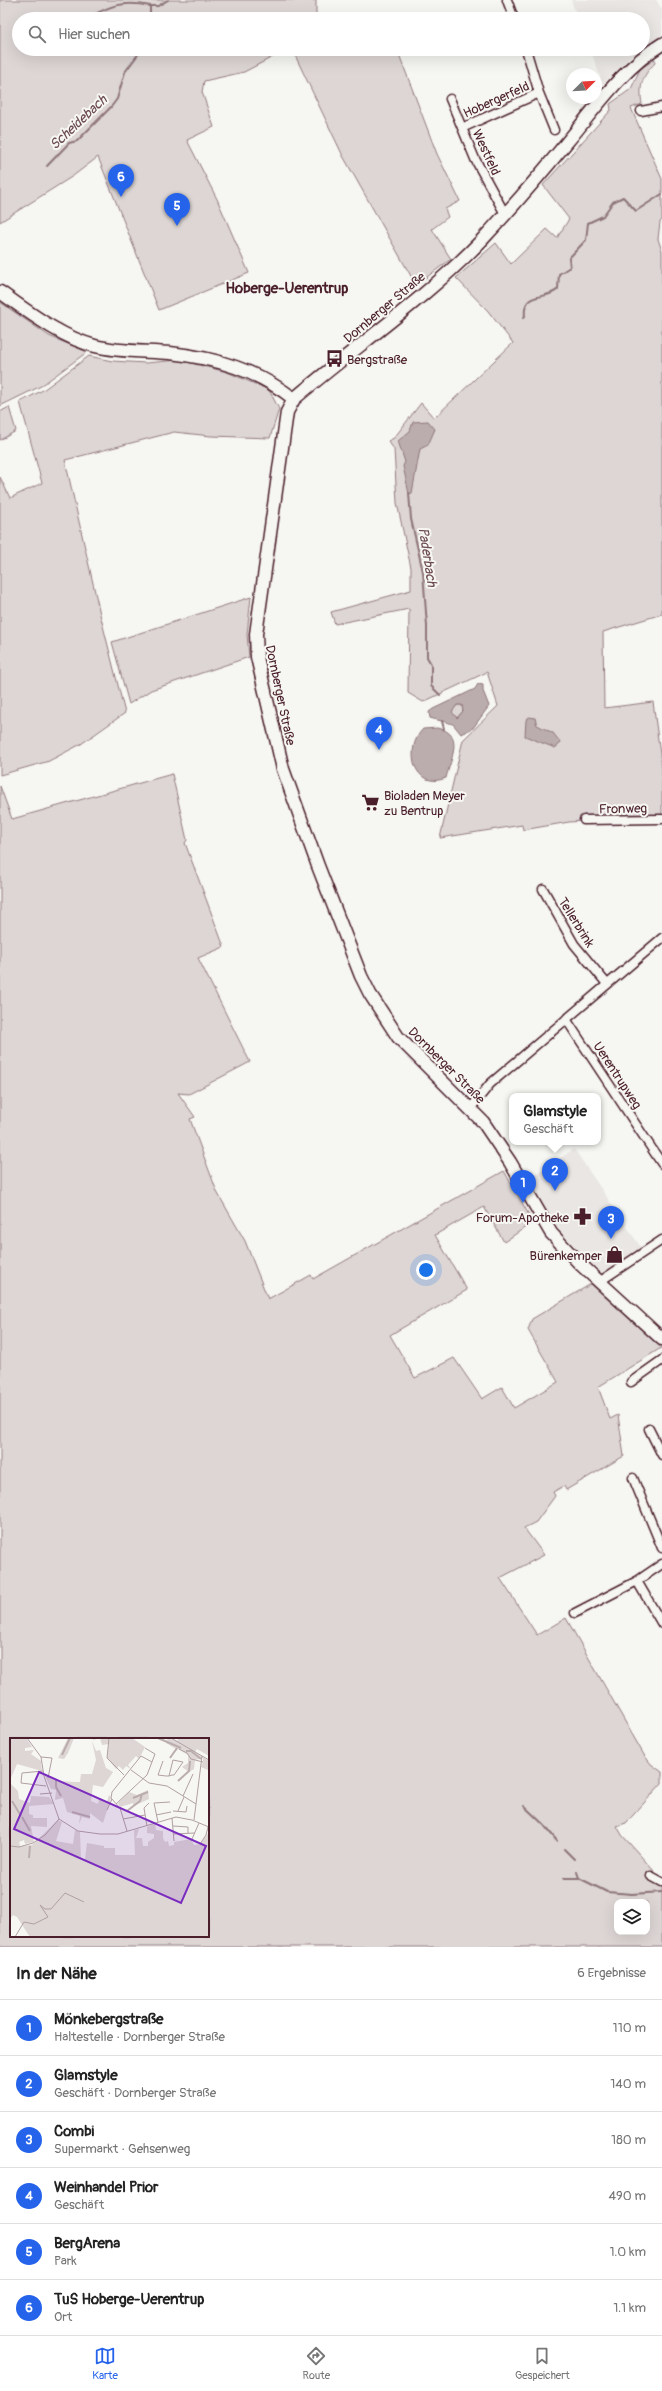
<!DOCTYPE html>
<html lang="de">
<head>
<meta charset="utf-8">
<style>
  :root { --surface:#fff; --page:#f6f6f6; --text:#222; --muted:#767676; --line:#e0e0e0; --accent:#2563eb }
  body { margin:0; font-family:Pangolin,sans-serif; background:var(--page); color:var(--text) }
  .controls { position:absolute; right:12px; bottom:12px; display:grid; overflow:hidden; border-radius:8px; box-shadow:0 4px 16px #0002 }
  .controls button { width:36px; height:36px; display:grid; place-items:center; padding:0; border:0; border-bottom:1px solid var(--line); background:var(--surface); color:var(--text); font:20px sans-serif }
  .compass { position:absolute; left:566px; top:68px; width:36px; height:36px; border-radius:50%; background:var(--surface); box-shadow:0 4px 16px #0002; rotate:66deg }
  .you { position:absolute; left:426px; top:1270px; width:14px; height:14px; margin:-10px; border:3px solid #fff; border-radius:50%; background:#1a73e8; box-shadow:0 0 0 6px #1a73e833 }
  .badge { display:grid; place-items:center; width:26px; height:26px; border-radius:50%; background:var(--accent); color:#fff; font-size:13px; font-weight:700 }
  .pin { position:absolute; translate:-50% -33px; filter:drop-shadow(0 1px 2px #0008) }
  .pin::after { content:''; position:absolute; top:21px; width:14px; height:12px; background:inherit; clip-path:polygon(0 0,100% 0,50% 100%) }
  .popup { position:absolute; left:509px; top:1093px; width:92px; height:52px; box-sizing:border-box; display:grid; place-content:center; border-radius:8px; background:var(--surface); filter:drop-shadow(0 1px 3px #0005); font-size:13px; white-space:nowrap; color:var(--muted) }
  .popup b { font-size:15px; color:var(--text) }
  .popup::after { content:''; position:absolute; left:50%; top:100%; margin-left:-8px; border:8px solid transparent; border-top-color:var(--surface) }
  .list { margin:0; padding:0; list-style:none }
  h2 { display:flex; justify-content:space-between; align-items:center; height:52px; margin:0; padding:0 16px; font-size:17px }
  h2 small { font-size:13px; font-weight:400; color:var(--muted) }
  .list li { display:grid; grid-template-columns:26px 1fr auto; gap:12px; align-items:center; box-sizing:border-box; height:56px; padding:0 16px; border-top:1px solid var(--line) }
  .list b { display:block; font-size:15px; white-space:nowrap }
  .list p { margin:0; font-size:13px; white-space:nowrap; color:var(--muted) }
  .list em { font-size:13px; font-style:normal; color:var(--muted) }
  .icon { flex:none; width:22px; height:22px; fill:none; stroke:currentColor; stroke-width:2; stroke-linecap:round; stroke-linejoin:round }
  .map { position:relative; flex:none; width:662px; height:1947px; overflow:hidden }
  .search { position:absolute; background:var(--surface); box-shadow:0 4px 16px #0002; left:12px; right:12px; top:12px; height:44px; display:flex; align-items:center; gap:10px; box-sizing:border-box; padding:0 14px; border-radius:22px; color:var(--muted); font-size:15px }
  .sheet { height:388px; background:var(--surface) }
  nav { display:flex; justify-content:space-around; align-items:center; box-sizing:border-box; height:56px; border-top:1px solid var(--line); background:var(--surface); font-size:11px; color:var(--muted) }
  nav a { display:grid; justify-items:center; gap:2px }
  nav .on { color:var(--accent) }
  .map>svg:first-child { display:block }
  .built { fill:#e9e6e3 }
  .green { fill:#ddd6d5; stroke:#947a80; fill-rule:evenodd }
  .water { fill:#bbadae; stroke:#8e747a; fill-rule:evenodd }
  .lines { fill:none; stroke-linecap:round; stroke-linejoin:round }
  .stream { stroke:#8e747a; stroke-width:2 }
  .street-casing { stroke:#4a1f2b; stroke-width:11 }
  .secondary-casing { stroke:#4a1f2b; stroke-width:15 }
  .street { stroke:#f6f6f2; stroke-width:8 }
  .secondary { stroke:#f6f6f2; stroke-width:12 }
  .labels { text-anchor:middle; stroke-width:4; stroke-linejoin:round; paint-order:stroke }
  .street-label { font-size:13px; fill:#4a1f2b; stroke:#f6f6f2 }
  .poi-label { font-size:13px; fill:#4a1f2b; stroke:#f6f6f2; text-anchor:start }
  .water-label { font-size:14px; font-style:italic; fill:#6c4a52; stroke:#f6f6f2 }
  .quarter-label { font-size:15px; font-weight:bold; fill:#4a1f2b; stroke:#f6f6f2 }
  .inset-river { fill:none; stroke:#bbadae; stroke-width:2 }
  .inset-road { fill:none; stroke:#b1a0a2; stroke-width:1 }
  .view { fill:#7b2cbf; fill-opacity:0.15; stroke:#7b2cbf; stroke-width:2 }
  .inset-edge { fill:none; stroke:#4a1f2b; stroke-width:2 }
</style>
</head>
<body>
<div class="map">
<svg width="662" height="1947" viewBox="0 0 662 1947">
  <rect width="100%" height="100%" fill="#f6f6f2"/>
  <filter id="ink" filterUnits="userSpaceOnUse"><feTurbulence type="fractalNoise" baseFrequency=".025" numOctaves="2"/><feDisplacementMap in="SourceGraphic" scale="8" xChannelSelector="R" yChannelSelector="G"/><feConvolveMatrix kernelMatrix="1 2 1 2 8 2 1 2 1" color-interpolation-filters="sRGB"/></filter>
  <g filter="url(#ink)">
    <path class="built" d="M571,0h85l6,9v26l-19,13v-29h-65z
      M590,49h51l-10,7 -28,28z
      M574,1149l68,100 -40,28 -51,-56 -23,-41z"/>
    <path class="green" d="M0,0h316v19h-297v30h269l-44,23 -40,9 -2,11 12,35 -27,13 30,59 32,74 -90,37 -61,-153 -25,19 -73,46z
      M292,49h105l40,105 23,47 -15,8 3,8 -16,12 19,30 -35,26 -73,-129z
      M655,59v4c-13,13 -16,23 -13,41l-11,4 31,71v41l-2,2 -2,17 4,12v363l-59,18 1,76 49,-6 9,67v47l-93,6 -46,8 -1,-5 -82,13 23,-98 35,-34 -11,-34 -64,30 -15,-9 1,-84 -74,15 -4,-12 80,-22v-22l-14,-65 -3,-54 -6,-8 6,-3 27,-35 13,15 79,-75 -25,-32 -32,-33 40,-35 15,21 36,-35 10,9 12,-19 -26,-34 68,-75 -1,-6 21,-15 9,-20z
      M0,302l49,34 38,16 -46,34 -41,20z
      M89,356l23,5 34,2 32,-3 25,6 24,6 42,18 10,19 -9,29 -59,-2 -37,-4 -109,28 35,154 25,99 -44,31 -32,17 -49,14v-298l10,21 32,-15 -22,-81 23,-12z
      M9,407l7,24 -16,9v-28z
      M251,597l-4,37 2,23 -98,33 -22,14 -17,-62z
      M457,705h5l1,6 -6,7 -6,-6z
      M172,774l15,66 -2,3 39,104 -26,11 52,104 -61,32 -11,-1 17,24 -5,2 27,73 28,49 23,58 43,-24 2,4 191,-108 29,51 -29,20 -20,-35 -49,28 32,55 -77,45 25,43 39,-20 28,41 20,-12 12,21 44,-26 -30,-52 4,-11 59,-35 70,64 -63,39 12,32 8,-4 6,41 -58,34 -2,-4 -11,6 2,4 -19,26 -12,6 20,27 -44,23 37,57 29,-17 78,137 7,9 11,8v11l-36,40 -9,3 5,9 40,45v67h-662v-1161l12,33zM11,1739h197v197h-197zM617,1902h30v30h-30z"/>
    <path class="water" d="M428,421l7,8 -7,16 -8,4 -8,44 -3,1 -6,-28 2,-4 -7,-21 12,-10 3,-9z
      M478,684l5,1v6l6,15 -16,22 -12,6 -8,-10 -23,-6 -1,-6 4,-3 42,-20zM457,705h5l1,6 -6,7 -5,-6z
      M529,717l6,1 2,7 16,8 8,10 -6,5 -30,-12 1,-16z
      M437,728c28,5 14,30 9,50 -32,13 -43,-29 -23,-49z"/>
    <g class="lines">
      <path class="stream" d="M150,14v-8h8l10,-6
        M85,19c25,-13 37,-19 65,-13
        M47,166l22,-23 8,-2 34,-34 6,-8 8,-27 17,-23
        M523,318l2,-2c-3,-26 22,-15 33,-27l1,-15 11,-7 -1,-9 17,-18 2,-17 15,-7 10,-14 10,-5 13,14 26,-17
        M409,493l2,26 12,53 4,54v31l4,7v22l9,9
        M442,721l2,8
        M524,1806l20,19 13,16
        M564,1849l10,10
        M577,1872l2,6
        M563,1878h16l28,14 25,2 30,-2"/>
      <defs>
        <path id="street" d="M507,0l7,19
          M526,49l13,44 15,37
          M450,99l25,60 30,55
          M641,111l21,-4
          M462,128l77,-35
          M584,820l78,-1
          M543,889l31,55 33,40
          M566,1019l96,145
          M470,1109l20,-25 172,-146
          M599,1282l63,-42
          M631,1382l31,-22
          M649,1429l13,26
          M633,1478l29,70
          M637,1581l25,43
          M575,1613l62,-32 25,-17
          M651,1876l11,6"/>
        <path id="secondary" d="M662,44c-39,24 -65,62 -94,97 -28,34 -57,68 -87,100 -56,58 -126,106 -187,158l-7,13 -31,222 1,23 26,112 35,97 43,110 9,18 28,43 85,85 27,40 41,71 28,30 83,76
          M0,292c29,20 60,45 95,54 24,6 50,5 75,7 46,5 87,17 124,46"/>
      </defs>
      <use href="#street" class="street-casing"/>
      <use href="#secondary" class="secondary-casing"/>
      <use href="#street" class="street"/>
      <use href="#secondary" class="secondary"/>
    </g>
  </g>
  <defs>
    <symbol id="bus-bare" viewBox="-9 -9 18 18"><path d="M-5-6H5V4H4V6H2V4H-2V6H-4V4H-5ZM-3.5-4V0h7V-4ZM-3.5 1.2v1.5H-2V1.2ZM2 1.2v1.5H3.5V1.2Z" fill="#4a1f2b" stroke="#f6f6f2" stroke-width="2.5" paint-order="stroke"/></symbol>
    <symbol id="supermarket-bare" viewBox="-9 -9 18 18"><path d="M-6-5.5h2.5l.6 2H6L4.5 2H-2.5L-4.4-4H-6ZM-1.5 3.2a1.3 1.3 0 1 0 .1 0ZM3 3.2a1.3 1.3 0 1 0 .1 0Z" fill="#4a1f2b" stroke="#f6f6f2" stroke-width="2.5" paint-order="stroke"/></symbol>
    <symbol id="pharmacy-bare" viewBox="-9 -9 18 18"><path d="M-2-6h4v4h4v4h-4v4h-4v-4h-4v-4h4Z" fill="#4a1f2b" stroke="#f6f6f2" stroke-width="2.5" paint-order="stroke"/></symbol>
    <symbol id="shop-bare" viewBox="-9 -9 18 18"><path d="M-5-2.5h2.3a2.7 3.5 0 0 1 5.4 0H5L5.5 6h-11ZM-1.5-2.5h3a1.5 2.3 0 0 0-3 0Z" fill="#4a1f2b" stroke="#f6f6f2" stroke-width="2.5" paint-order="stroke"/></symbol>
  </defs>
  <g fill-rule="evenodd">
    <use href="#bus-bare" x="322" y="346" width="25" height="25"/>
    <use href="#supermarket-bare" x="358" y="790" width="25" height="25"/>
    <use href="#pharmacy-bare" x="570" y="1204" width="25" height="25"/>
    <use href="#shop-bare" x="602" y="1242" width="25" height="25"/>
  </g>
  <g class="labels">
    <g class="street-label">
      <text transform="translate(496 99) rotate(-24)" y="5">Hobergerfeld</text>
      <text transform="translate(487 152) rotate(65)" y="5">Westfeld</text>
      <text transform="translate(384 307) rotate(-40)" y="5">Dornberger Straße</text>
      <text transform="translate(281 695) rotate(78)" y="5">Dornberger Straße</text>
      <text transform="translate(623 808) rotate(-1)" y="5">Fronweg</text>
      <text transform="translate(577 922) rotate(58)" y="5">Tellerbrink</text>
      <text transform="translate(447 1065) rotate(45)" y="5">Dornberger Straße</text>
      <text transform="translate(618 1075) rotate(57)" y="5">Uerentrupweg</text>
    </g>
    <g class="poi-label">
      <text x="347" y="364">Bergstraße</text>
      <text x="384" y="800">Bioladen Meyer<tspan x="384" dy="15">zu Bentrup</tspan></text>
      <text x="569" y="1222" text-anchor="end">Forum-Apotheke</text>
      <text x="602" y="1260" text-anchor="end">Bürenkemper</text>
    </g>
    <g class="water-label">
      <text transform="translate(78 122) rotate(-43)" y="5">Scheidebach</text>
      <text transform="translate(428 557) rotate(81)" y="5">Paderbach</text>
    </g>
    <g class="quarter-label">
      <text x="287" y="293">Hoberge-Uerentrup</text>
    </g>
  </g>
  <g transform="translate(10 1738)">
    <rect width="199" height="199" fill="#f6f6f2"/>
    <path d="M0,0h16l6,9 -7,1v3l9,-1 -3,4 10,7 1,10 -25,-7 -7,16zM58,0h6l-6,15 -4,6 -6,-1zM83,0h39l13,9 -6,12 -3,-3 -8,9 3,4 -5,-3 -3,4 -4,-4 -3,3 -9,-11 2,-14 -7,1 -2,-7 -7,2zM158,0l9,3 2,-3h30v18l-12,-7 -2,3 14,9 -1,9 -7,-3 2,-5v-4l-8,2 -1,9 -5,3 -7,-5 6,-4v-8l-10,-6 -9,9 7,-9 -10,-6zM82,3l4,10 4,-1 6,18 7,4 -10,15 -10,-2 -2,16 7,3 1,-5 8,3 2,-7 2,3 -8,25 -13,-10v6l-8,-2 -3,7 1,-8 -13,-4 -4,-14 -8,2 1,-10 -5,-1 -6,-13 15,5 15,1h5l1,-8h11l4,-14zM0,45l8,8 1,8 11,4 1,-7 18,1 5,7 -25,2v8l4,1v3h14v9l-16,-1 3,16 -9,2 -1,-4 -5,2 1,4h-10zM138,52l1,9 -13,6 -3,1v-3l-13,4 -2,-4 11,-11 8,3zM48,82l4,2 -6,19 17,3 2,-14 5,2 1,27h4l2,-16 17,3v2h11v7h20l-1,-25 5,-1 -3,9h6l1,8h5v-4l6,-4v-4l-7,-1v-6l8,-4 1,7 7,1v7l2,4 3,-1 1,5 5,-1v-3l17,-3 3,6 6,-1 9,-12v105h-179l-13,-20 -4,-2 -3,4v-72l22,-2z" fill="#ddd6d5"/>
    <path class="inset-river" d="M148,0l23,10M176,13h5l10,8M52,17l8,-17M160,20l7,-10M46,41v8l5,9M168,43l11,-10 1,-10M123,60l15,-6M2,63l9,15M117,73l13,-10 2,-7M62,74l18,5M12,79l8,14M19,120l1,-12"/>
    <path class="inset-road" d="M17,0l14,19 3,19 15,43M99,0l-2,20 17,17M161,0l38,22M169,11l8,4 4,6 12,3M31,19l11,1 -4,20M153,23l-5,14 8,1h3l3,-1h2l9,-13 -10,-2 -4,16M121,32l18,13 18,3 29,18M33,33l-21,2 -1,10 25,3M30,56l12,-1M173,58l10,-22M144,65l4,19M144,65l16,-1M106,66l31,-29 8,-21 -10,-6M97,72l5,-11M163,73l13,1 1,-6M168,73l6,-14M146,77l15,-3M162,80l2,23M113,81l22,-4M184,82l8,-64M137,88l-3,-18 5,-5M163,88l15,1v6M117,93l-7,-23 -9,-10 1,-6 29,-36 11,6M164,96l21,-1M182,101l7,-16M190,106l6,-9 2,-8M0,108l9,1 14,-4 12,-8 14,-16 19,12 22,3h18l58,-17 16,3 17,7M5,199l9,-15 10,2 14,-7 -8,-12 5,4h6l14,-16 19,9"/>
    <path class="view" d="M29,34l167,74 -25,57 -167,-74z"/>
    <rect width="199" height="199" class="inset-edge"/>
  </g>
</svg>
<div class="controls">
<button><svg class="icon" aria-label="layers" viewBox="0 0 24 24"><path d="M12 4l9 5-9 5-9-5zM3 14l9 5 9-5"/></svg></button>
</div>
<svg class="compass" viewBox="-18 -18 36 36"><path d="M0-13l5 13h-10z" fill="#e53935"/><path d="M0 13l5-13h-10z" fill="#767676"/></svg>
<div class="you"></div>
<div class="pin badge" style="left:523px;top:1203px">1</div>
<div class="pin badge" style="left:555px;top:1191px">2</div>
<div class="popup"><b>Glamstyle</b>Geschäft</div>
<div class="pin badge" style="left:611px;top:1239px">3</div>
<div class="pin badge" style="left:379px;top:750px">4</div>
<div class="pin badge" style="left:177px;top:226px">5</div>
<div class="pin badge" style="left:121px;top:197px">6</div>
<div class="search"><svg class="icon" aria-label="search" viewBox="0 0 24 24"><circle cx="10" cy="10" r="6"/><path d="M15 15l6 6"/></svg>Hier suchen</div>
</div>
<section class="sheet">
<h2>In der Nähe<small>6 Ergebnisse</small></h2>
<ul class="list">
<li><span class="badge">1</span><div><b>Mönkebergstraße</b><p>Haltestelle · Dornberger Straße</p></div><em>110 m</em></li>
<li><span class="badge">2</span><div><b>Glamstyle</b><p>Geschäft · Dornberger Straße</p></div><em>140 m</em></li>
<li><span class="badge">3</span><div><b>Combi</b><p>Supermarkt · Gehsenweg</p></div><em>180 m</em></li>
<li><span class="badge">4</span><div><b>Weinhandel Prior</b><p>Geschäft</p></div><em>490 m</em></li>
<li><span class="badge">5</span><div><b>BergArena</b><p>Park</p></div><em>1.0 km</em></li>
<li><span class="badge">6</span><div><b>TuS Hoberge-Uerentrup</b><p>Ort</p></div><em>1.1 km</em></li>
</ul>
</section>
<nav>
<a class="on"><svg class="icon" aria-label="map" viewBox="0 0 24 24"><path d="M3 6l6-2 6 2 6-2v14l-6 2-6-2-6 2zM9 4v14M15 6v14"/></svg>Karte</a>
<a><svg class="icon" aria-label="directions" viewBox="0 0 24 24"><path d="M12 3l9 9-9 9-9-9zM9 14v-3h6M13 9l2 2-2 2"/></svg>Route</a>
<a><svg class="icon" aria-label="saved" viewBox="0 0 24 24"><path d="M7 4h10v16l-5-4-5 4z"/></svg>Gespeichert</a>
</nav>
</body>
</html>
